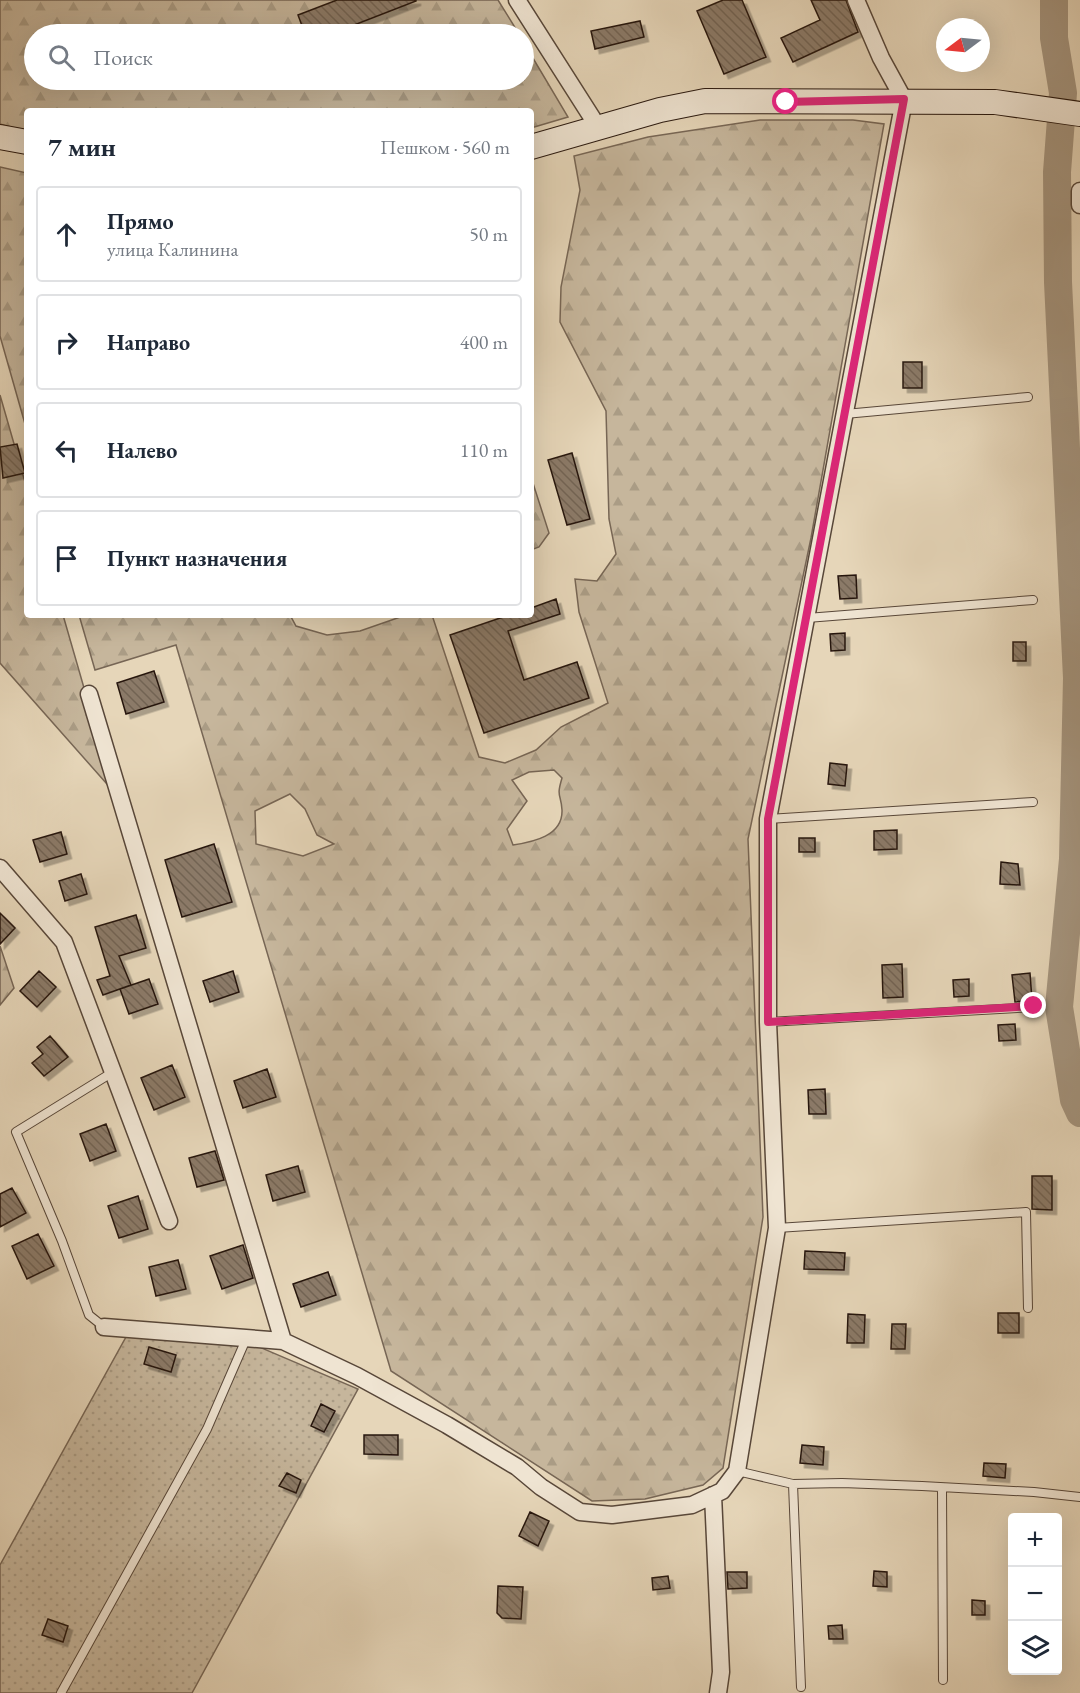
<!DOCTYPE html>
<html lang="ru">
<head>
<meta charset="utf-8">
<style>
  :root { --surface:#fff; --page:#f2f2f3; --text:#1f2937; --muted:#747a83; --line:#e0e1e3 }
  body { margin:0; font-family:"EB Garamond",serif; background:var(--page); color:var(--text) }
  .controls { position:absolute; right:18px; bottom:18px; display:grid; overflow:hidden; border-radius:6px; box-shadow:0 6px 24px #0002 }
  .controls button { width:54px; height:54px; display:grid; place-items:center; padding:0; border:0; border-bottom:2px solid var(--line); background:var(--surface); color:var(--text); font:30px sans-serif }
  .compass { position:absolute; left:936px; top:18px; width:54px; height:54px; border-radius:50%; background:var(--surface); box-shadow:0 6px 24px #0002; rotate:254deg }
  .stop { position:absolute; width:18px; height:18px; margin:-14px; border:4px solid #db2777; border-radius:50%; background:#fff }
  .stop.end { background:#db2777; border-color:#fff; box-shadow:0 2px 6px #0008 }
  .list { margin:0; padding:0; list-style:none }
  h2 { display:flex; justify-content:space-between; align-items:center; height:78px; margin:0; padding:0 24px; font-size:26px }
  h2 small { font-size:20px; font-weight:400; color:var(--muted) }
  .list li { display:grid; grid-template-columns:39px 1fr auto; gap:18px; align-items:center; box-sizing:border-box; height:96px; margin:0 12px 12px; padding:0 12px; border:2px solid var(--line); border-radius:6px }
  .list b { display:block; font-size:22px; white-space:nowrap }
  .list p { margin:0; font-size:20px; white-space:nowrap; color:var(--muted) }
  .list em { font-size:20px; font-style:normal; color:var(--muted) }
  .icon { flex:none; width:33px; height:33px; fill:none; stroke:currentColor; stroke-width:2; stroke-linecap:round; stroke-linejoin:round }
  .map { position:relative; flex:none; width:1080px; height:1693px; overflow:hidden }
  .search { position:absolute; background:var(--surface); box-shadow:0 6px 24px #0002; left:24px; top:24px; width:510px; height:66px; display:flex; align-items:center; gap:15px; box-sizing:border-box; padding:0 21px; border-radius:33px; color:var(--muted); font-size:22px }
  .panel { position:absolute; background:var(--surface); box-shadow:0 6px 24px #0002; left:24px; top:108px; width:510px; height:510px; border-radius:6px }
  .map>svg:first-child { display:block }
  .forest { fill:url(#forest-firs); stroke:#765; stroke-width:1.5; fill-rule:evenodd }
  .park { fill:url(#park-dots); stroke:#765; stroke-width:1.5 }
  .lines { fill:none; stroke-linecap:round; stroke-linejoin:round }
  .river { stroke:#a5957f; stroke-width:28 }
  .building { fill:url(#building-back-hatch); stroke:#28170e; stroke-width:1.5; filter:url(#shadow) }
  .service-casing { stroke:#584739; stroke-width:10 }
  .minor-casing { stroke:#584739; stroke-width:19 }
  .secondary-casing { stroke:#28170e; stroke-width:26 }
  .service { stroke:#efe4d2; stroke-width:8 }
  .minor { stroke:#efe4d2; stroke-width:16 }
  .secondary { stroke:#efe4d2; stroke-width:24 }
  .route { stroke:#db2777; stroke-width:8 }
</style>
</head>
<body>
<div class="map">
<svg width="1080" height="1693" viewBox="0 0 1080 1693">
  <defs>
    <pattern id="forest-firs" width="22" height="20" patternUnits="userSpaceOnUse" patternTransform="scale(1.5)"><rect width="22" height="20" fill="#c6b69c"/><path d="M5 1l3.5 6h-7zM16 11l3.5 6h-7z" fill="#aa9c85"/></pattern>
    <pattern id="park-dots" width="8" height="8" patternUnits="userSpaceOnUse" patternTransform="scale(1.5)"><rect width="8" height="8" fill="#c6b69c"/><path d="M2 2h.1M6 6h.1" fill="none" stroke="#aa9c85" stroke-width="1.8" stroke-linecap="round"/></pattern>
    <pattern id="building-back-hatch" width="6" height="6" patternUnits="userSpaceOnUse" patternTransform="scale(1.5)"><rect width="6" height="6" fill="#8b7a67"/><path d="M-1 5l2 2M0 0l6 6M5-1l2 2" fill="none" stroke="#726353"/></pattern>
    <filter id="shadow"><feDropShadow dx="4.5" dy="4.5" stdDeviation="0" flood-color="#0004"/></filter>
  </defs>
  <rect width="100%" height="100%" fill="#e6d6b9"/>
  <filter id="stains"><feTurbulence type="fractalNoise" baseFrequency=".00333" numOctaves="4"/><feColorMatrix values="0 0 0 0 .2 0 0 0 0 .09 0 0 0 0 .02 0 0 0 .5 -.17"/></filter>
  <radialGradient id="worn" r=".72"><stop offset=".6" stop-color="#630" stop-opacity="0"/><stop offset="1" stop-color="#630" stop-opacity=".3"/></radialGradient>
  <path class="forest" d="M0,0h498l21,34h-485v46h490v-37l44,74 -37,11v-17h-504v21l-27,-8z
    M760,120h93l31,4 -73,414 -63,301 15,378 -40,251 -20,17 -58,14 -53,2 -201,-130 -215,-726 -81,25 -16,-55h211l6,11 31,9 33,-4 46,-16h26l47,142 26,6 31,-13 25,-23 47,-24 -29,-91 -4,-33 22,2 19,-27 -7,-35 -3,-108 -46,-89 1,-35 19,-97 -6,-34 74,-19zM554,770l8,8c-6,20 -1,15 0,32 1,26 -29,32 -49,35l-6,-16 20,-28 -15,-21 17,-8zM290,794l15,15 12,26 17,9 -31,12 -47,-12 -1,-33z
    M0,167l27,6v258l-27,-95z
    M0,395l27,94v126h36l51,177 -114,-129z
    M531,477l18,56 -10,14 -8,3z
    M0,946l14,42 -14,17z"/>
  <path class="park" d="M134,1330l104,8 120,51 -166,304h-192v-128l126,-228z"/>
  <g class="lines">
    <path class="river" d="M1054,0v38l9,55 -6,79 1,110 19,396 -4,181 -14,148 15,93 6,13"/>
  </g>
  <path class="building" d="M337,0h79v1l-85,33h-26l-7,-19z
    M723,0h19l24,57 -42,17 -27,-63z
    M811,0h35l12,32 -65,30 -12,-24 39,-18z
    M640,21l4,16 -49,12 -4,-18z
    M903,362h19v26h-19z
    M17,444l8,29 -22,5 -3,-31z
    M572,453l18,66 -23,6 -19,-65z
    M856,575l1,23 -17,1 -2,-23z
    M556,599l4,15 -52,17 16,49 53,-18 12,36 -105,35 -34,-98 59,-20h22v-7z
    M845,633v17l-14,1 -1,-17z
    M1013,642h13v19h-13z
    M154,671l10,31 -38,12 -9,-31z
    M830,763l17,2 -2,21 -17,-2z
    M897,830v19l-23,1v-19z
    M61,832l6,22 -27,8 -7,-22z
    M799,838h16v14h-16z
    M214,844l18,58 -50,15 -17,-57z
    M1001,862l17,2 2,21 -20,-1z
    M81,874l6,20 -22,7 -6,-20z
    M0,913l15,15 -15,16z
    M136,915l10,33 -27,8 12,29 -28,10 -6,-15 13,-4 -15,-49z
    M902,964l1,33 -20,1 -1,-33z
    M39,971l17,16 -19,20 -17,-16z
    M233,971l6,21 -29,10 -7,-21z
    M1030,973l2,27 -17,2 -3,-27z
    M149,979l9,25 -29,10 -9,-25z
    M969,979v17l-15,1 -1,-17z
    M1015,1024l1,16 -17,1 -1,-16z
    M50,1036l18,21 -24,19 -12,-13 11,-9 -6,-7z
    M172,1065l13,32 -31,13 -13,-32z
    M267,1069l9,28 -33,11 -9,-27z
    M825,1089l1,25h-17l-1,-24z
    M106,1124l10,27 -26,10 -10,-27z
    M215,1151l9,29 -27,7 -8,-29z
    M298,1166l7,26 -32,9 -7,-26z
    M1032,1176h20v34l-20,-1z
    M12,1188l14,25 -26,14v-33z
    M138,1196l10,33 -29,9 -11,-32z
    M38,1234l16,32 -27,13 -15,-33z
    M243,1245l10,33 -31,11 -12,-33z
    M805,1251l40,2 -1,17 -40,-1z
    M178,1260l8,29 -30,7 -7,-29z
    M328,1272l8,23 -35,12 -8,-23z
    M998,1313h21v20h-21z
    M848,1314l17,1 -1,28h-17z
    M892,1324h14l-1,25h-14z
    M149,1347l27,8 -5,17 -27,-8z
    M321,1404l14,7 -11,21 -13,-6z
    M364,1435h34v20l-34,-1z
    M802,1445l22,2 -1,18 -23,-2z
    M984,1463l22,1 -1,14 -22,-2z
    M287,1473l14,7 -5,13 -17,-7z
    M530,1512l19,9 -11,25 -19,-10z
    M874,1571l13,1v15l-14,-1z
    M727,1572h20v16l-19,1z
    M668,1576l2,12 -17,2 -1,-12z
    M498,1586l25,1 -2,32 -19,-1 -5,-5z
    M972,1600l13,1v14h-13z
    M48,1619l20,7 -5,16 -21,-7z
    M842,1625l1,14h-14l-1,-13z"/>
  <g class="lines">
    <defs>
      <path id="service" d="M845,414l183,-17
        M807,618l226,-18
        M768,819l265,-17
        M768,1022l266,-15
        M777,1228l249,-16 2,96
        M104,1327l-15,-12 -27,-74 -46,-109 97,-60
        M737,1471l56,13 49,-1 80,3 112,6 46,5
        M793,1484l8,203
        M942,1488l1,192
        M61,1693l146,-264 40,-92"/>
      <path id="minor" d="M517,0l81,127
        M1080,191v14
        M89,694l194,647
        M0,868l64,74 105,279
        M104,1327l179,14 74,35 90,49 70,42 24,20 39,25 32,3 80,-10 30,-14 15,-20 40,-243 -9,-206v-203l136,-719 -23,-42 -25,-58
        M713,1495l8,177 -3,21"/>
      <path id="secondary" d="M0,137l27,5
        M531,147l129,-37 45,-9 290,1 85,12"/>
    </defs>
    <use href="#service" class="service-casing"/>
    <use href="#minor" class="minor-casing"/>
    <use href="#secondary" class="secondary-casing"/>
    <use href="#service" class="service"/>
    <use href="#minor" class="minor"/>
    <use href="#secondary" class="secondary"/>
  </g>
  <g class="lines">
    <path class="route" d="M786,102l118,-3 -136,720v203l266,-16"/>
  </g>
  <rect width="100%" height="100%" filter="url(#stains)"/>
  <rect width="100%" height="100%" fill="url(#worn)"/>
</svg>
<div class="controls">
<button>+</button>
<button>−</button>
<button><svg class="icon" aria-label="layers" viewBox="0 0 24 24"><path d="M12 4l9 5-9 5-9-5zM3 14l9 5 9-5"/></svg></button>
</div>
<svg class="compass" viewBox="-18 -18 36 36"><path d="M0-13l5 13h-10z" fill="#e53935"/><path d="M0 13l5-13h-10z" fill="#747a83"/></svg>
<div class="stop" style="left:786px;top:102px"></div>
<div class="stop end" style="left:1034px;top:1006px"></div>
<div class="search"><svg class="icon" aria-label="search" viewBox="0 0 24 24"><circle cx="10" cy="10" r="6"/><path d="M15 15l6 6"/></svg>Поиск</div>
<section class="panel">
<h2>7 мин<small>Пешком · 560 m</small></h2>
<ul class="list">
<li><svg class="icon" aria-label="ahead" viewBox="0 0 24 24"><path d="M12 20V5M6 11l6-6 6 6"/></svg><div><b>Прямо</b><p>улица Калинина</p></div><em>50 m</em></li>
<li><svg class="icon" aria-label="right" viewBox="0 0 24 24"><path d="M7 20v-9h11M14 6l5 5-5 5"/></svg><div><b>Направо</b></div><em>400 m</em></li>
<li><svg class="icon" aria-label="left" viewBox="0 0 24 24"><path d="M17 20v-9H6M10 6l-5 5 5 5"/></svg><div><b>Налево</b></div><em>110 m</em></li>
<li><svg class="icon" aria-label="arrive" viewBox="0 0 24 24"><path d="M6 21V4h12l-3 4 3 4H6"/></svg><div><b>Пункт назначения</b></div></li>
</ul>
</section>
</div>
</body>
</html>
